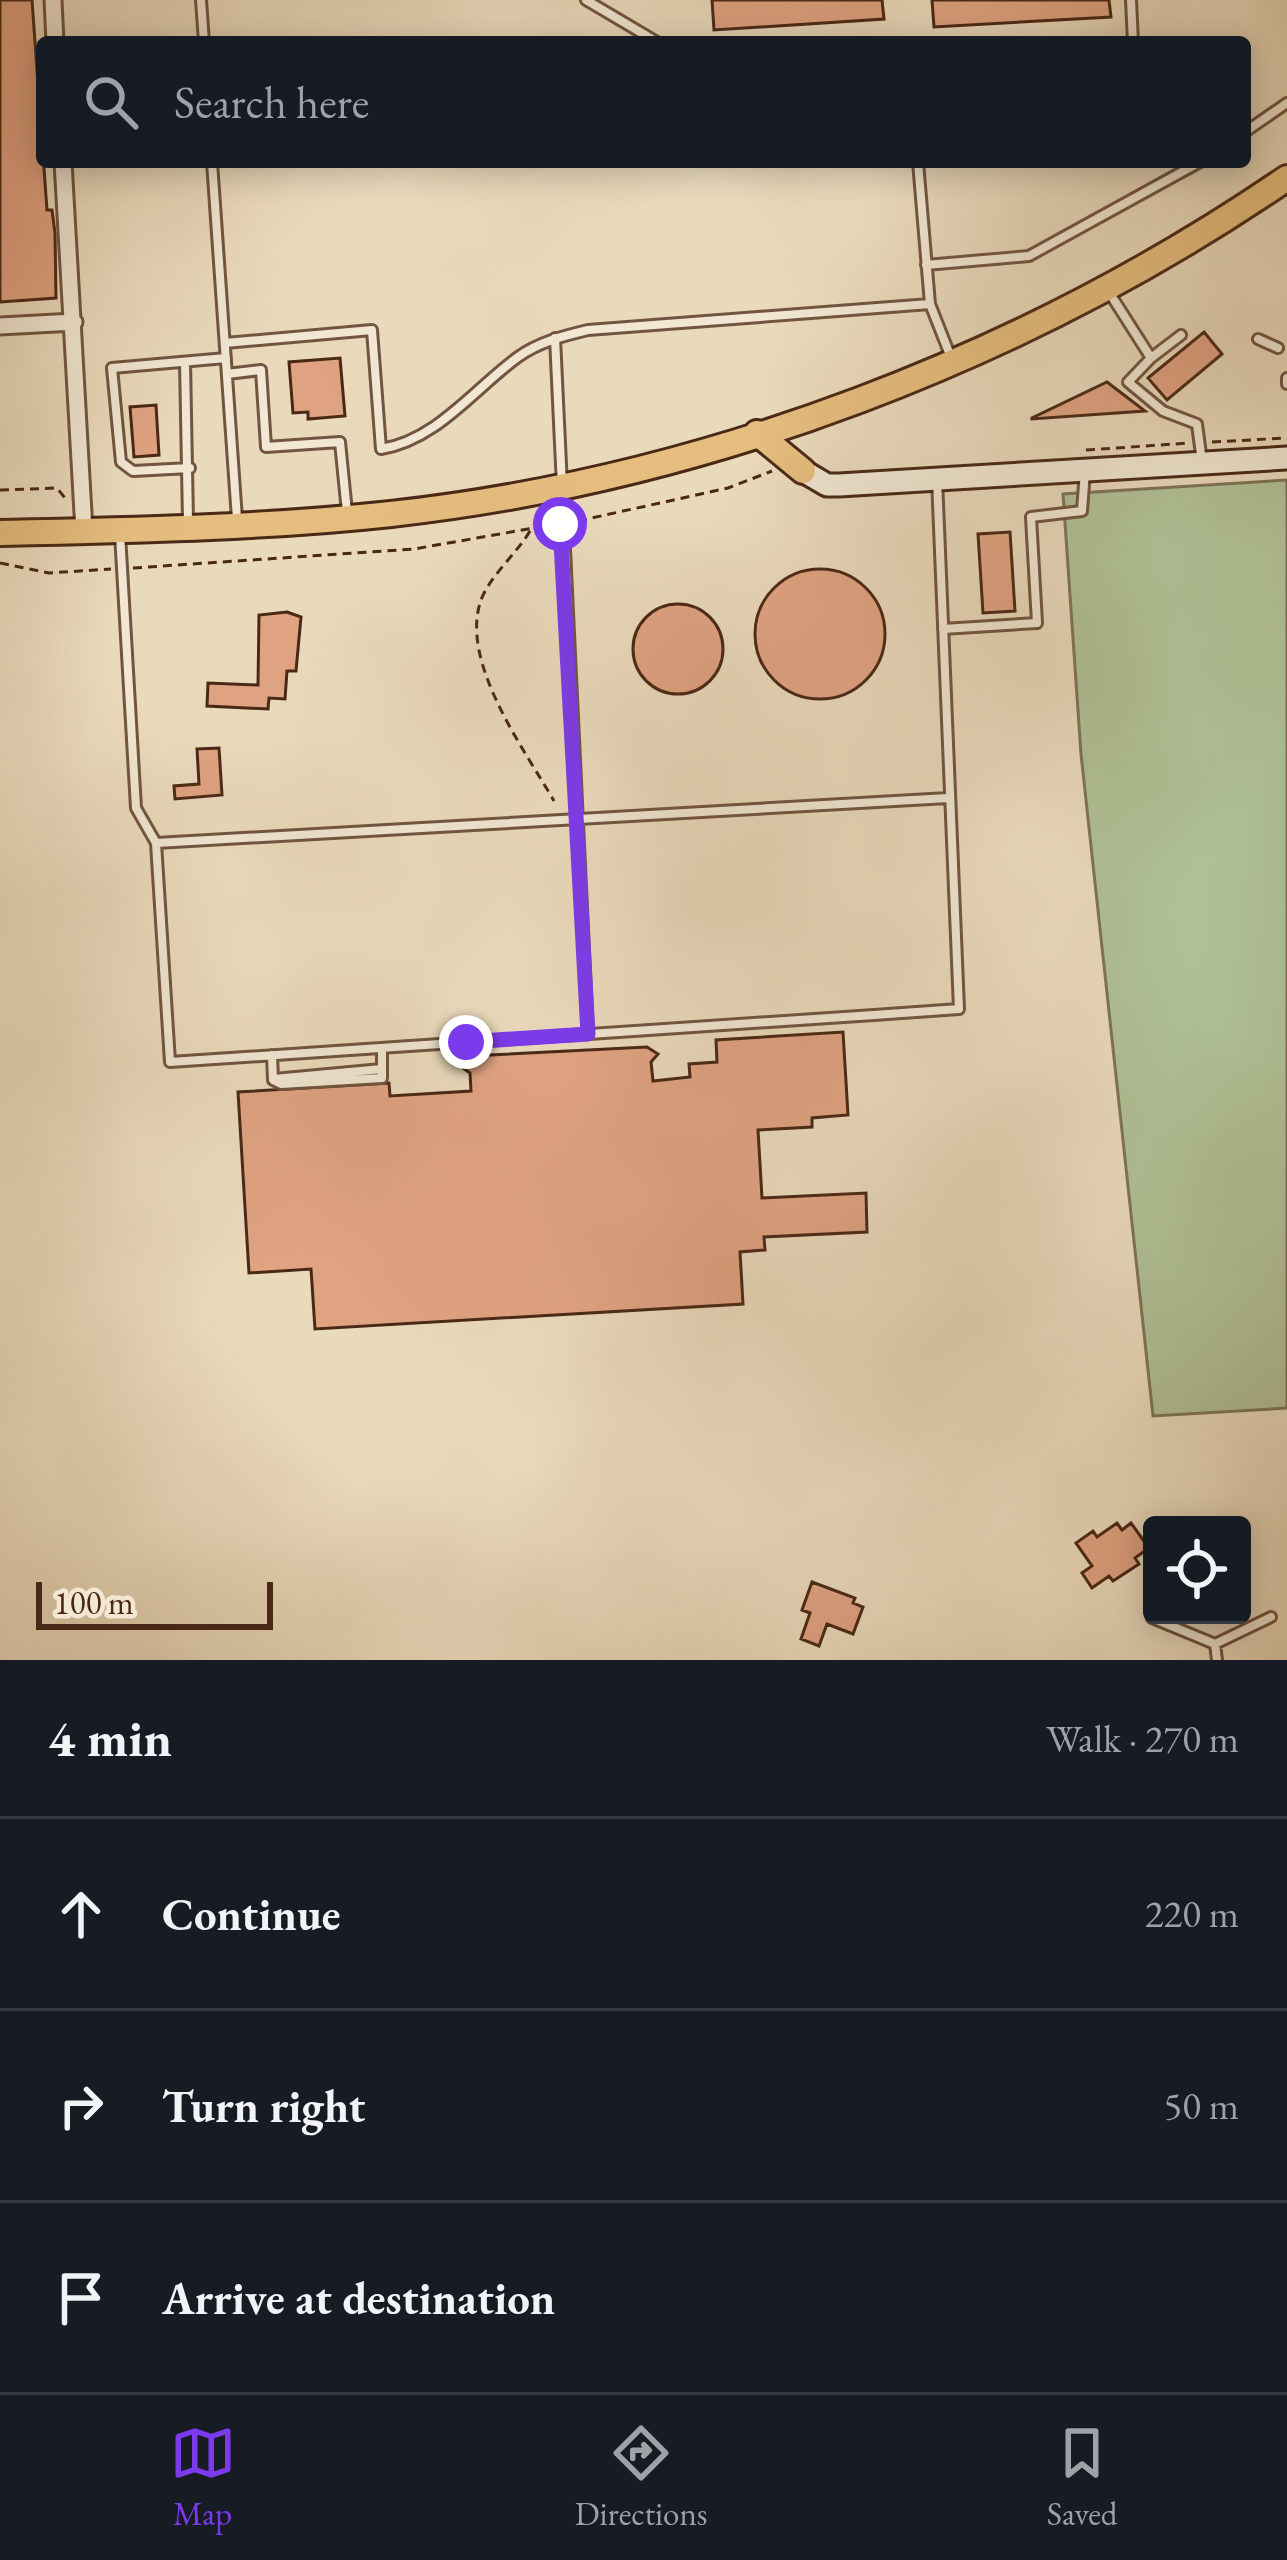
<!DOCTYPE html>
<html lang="en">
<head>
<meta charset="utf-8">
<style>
  :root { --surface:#171b24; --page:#20242c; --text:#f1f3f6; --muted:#9ea1a6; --line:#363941; --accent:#7c3aed }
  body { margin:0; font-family:"EB Garamond",serif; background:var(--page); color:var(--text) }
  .controls { position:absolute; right:36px; bottom:36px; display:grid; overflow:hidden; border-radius:12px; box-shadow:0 6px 30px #0003 }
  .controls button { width:108px; height:108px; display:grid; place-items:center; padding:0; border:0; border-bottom:3px solid var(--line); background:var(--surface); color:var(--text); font:60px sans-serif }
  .scale { position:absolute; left:36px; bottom:30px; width:237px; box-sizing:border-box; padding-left:12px; border:6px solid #4a2816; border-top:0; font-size:33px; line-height:42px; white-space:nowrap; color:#4a2816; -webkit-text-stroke:9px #f1e7d3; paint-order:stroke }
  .stop { position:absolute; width:36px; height:36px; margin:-27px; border:9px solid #7c3aed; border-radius:50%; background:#fff }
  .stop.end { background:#7c3aed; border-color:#fff; box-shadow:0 3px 12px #0008 }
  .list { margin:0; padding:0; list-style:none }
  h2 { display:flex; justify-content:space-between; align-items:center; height:156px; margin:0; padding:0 48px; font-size:51px }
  h2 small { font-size:39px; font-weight:400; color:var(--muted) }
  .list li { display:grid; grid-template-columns:78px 1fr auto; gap:36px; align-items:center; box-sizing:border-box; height:192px; padding:0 48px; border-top:3px solid var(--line) }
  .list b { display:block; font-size:45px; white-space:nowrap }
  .list em { font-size:39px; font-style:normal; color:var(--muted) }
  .icon { flex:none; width:66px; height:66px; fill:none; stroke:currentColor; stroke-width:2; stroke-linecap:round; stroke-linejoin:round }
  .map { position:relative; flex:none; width:1287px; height:1660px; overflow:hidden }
  .search { position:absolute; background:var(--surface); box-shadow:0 6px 30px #0003; left:36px; right:36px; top:36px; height:132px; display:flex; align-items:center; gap:30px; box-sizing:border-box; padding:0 42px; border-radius:12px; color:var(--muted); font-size:45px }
  .sheet { height:732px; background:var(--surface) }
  nav { display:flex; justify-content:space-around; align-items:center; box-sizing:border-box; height:168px; border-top:3px solid var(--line); background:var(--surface); font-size:33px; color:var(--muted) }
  nav a { display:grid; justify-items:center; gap:6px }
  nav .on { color:var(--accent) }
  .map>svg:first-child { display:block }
  .green { fill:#b0c196; stroke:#7d7456; stroke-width:3 }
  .building { fill:#e0a382; stroke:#4a2816; stroke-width:3 }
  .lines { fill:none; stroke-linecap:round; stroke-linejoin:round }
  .lane-casing { stroke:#725440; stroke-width:14 }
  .street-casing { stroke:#725440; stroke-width:21 }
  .secondary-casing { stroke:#4a2816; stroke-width:27 }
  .primary-casing { stroke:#4a2816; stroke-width:30 }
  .path { stroke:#4a2816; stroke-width:3; stroke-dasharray:9 6; stroke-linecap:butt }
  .lane { stroke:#f1e7d3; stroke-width:8 }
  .street { stroke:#f1e7d3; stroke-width:15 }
  .secondary { stroke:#f1e7d3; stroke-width:21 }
  .primary { stroke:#e5bd7e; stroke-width:24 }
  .route { stroke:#7c3aed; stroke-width:15 }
</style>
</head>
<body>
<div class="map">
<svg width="1287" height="1660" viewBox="0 0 1287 1660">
  <rect width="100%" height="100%" fill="#eadabc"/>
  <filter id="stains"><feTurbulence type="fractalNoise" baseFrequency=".00167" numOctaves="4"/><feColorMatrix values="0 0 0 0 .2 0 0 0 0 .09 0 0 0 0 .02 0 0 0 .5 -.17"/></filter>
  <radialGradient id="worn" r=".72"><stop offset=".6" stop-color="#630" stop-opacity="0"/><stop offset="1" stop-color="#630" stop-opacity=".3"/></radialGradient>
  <path class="green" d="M1287,480v928l-134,8 -72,-662 -18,-260z"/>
  <path class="building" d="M0,0h32l15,210h5l3,23 1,65 -56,4z
    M712,0h170l2,19 -170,11z
    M932,0h177l2,17 -177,10z
    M1204,332l18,22 -55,46 -19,-22z
    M340,358l5,58 -37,3v-7l-15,1 -4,-51z
    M1107,382l38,29 -113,8v-1z
    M156,405l3,50 -25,2 -4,-50z
    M1010,532l5,79 -32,2 -5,-79z
    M755 634a65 65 0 1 1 130 0a65 65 0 1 1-130 0Z
    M633 649a45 45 0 1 1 90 0a45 45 0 1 1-90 0Z
    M287,612l14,5 -5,54h-9l-2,28 -16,-1 -1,11 -61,-3 1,-23 50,2 1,-70z
    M219,748l3,47 -47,4 -1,-13 25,-2 -2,-35z
    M843,1032l5,83 -36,3v9l-54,3 4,68 104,-5 1,39 -103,5 1,13 -25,2 3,52 -428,25 -4,-60 -62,4 -11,-181 151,-9 1,13 81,-5 -1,-18 -7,-5 8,-12 176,-9 11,7 -7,8 2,19 37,-4 -1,-13 28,-2 -1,-22z
    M1117,1523l5,7 9,-7 18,25 -14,10 4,6 -26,17 -4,-5 -17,12 -10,-15 10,-7 -16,-23 17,-12 4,6z
    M812,1582l43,16 -2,5 10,4 -10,27 -26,-10 -8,22 -18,-7 9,-26 -8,-3z"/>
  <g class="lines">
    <defs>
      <path id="lane" d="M201,0l3,42
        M586,0l71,42
        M1131,0l2,42
        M1245,132l42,-29
        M212,162l25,357
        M918,162l12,142 22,56
        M926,265l103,-9 171,-94
        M1107,289l44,69 -23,24 35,29 34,13 5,38
        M555,338l33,696
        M1258,339l20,9
        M225,343l147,-13 9,119c56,-9 93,-60 137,-92 21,-15 45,-21 70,-27l342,-26
        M1151,358l30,-23
        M185,362l3,159
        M227,374l34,-4 5,77 74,-5 7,70
        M1287,384v-6
        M190,468l-57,3 -12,-9 -9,-94 114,-10
        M120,534l16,274 20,35 14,219 704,-47 85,-6 -22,-530
        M943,629l94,-6 -6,-106 51,-6 3,-40
        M156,843l792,-45
        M272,1055l1,25 8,4 101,-6v-30
        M274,1079l108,-10
        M1152,1618l63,26 2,16
        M1215,1644l56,-27"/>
      <path id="street" d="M53,0l2,42
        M63,162l21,369
        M0,326l74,-4"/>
      <path id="secondary" d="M803,471l24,14h12l448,-27"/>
      <path id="primary" d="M757,433l46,38
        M0,533c130,-3 261,-5 391,-19 316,-35 635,-157 896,-336"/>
    </defs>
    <use href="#lane" class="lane-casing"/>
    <use href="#street" class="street-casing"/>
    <use href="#secondary" class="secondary-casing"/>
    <use href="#primary" class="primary-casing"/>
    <path class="path" d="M1212,442l75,-4
      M1086,450l104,-7
      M0,490l57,-2 8,10
      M578,521l150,-33 44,-17
      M530,531c-13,22 -40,45 -49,69 -22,62 44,150 73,201
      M0,563l49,10 62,-4
      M133,568l281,-19 137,-24"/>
    <use href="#lane" class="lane"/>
    <use href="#street" class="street"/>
    <use href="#secondary" class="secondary"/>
    <use href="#primary" class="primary"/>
  </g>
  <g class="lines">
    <path class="route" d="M466,1042l122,-8 -28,-510"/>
  </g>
  <rect width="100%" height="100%" filter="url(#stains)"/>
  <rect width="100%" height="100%" fill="url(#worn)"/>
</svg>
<div class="controls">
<button><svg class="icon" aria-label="locate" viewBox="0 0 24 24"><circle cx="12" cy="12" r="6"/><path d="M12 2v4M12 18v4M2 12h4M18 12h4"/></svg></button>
</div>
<div class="scale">100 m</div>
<div class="stop" style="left:560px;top:524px"></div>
<div class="stop end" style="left:466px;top:1042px"></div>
<div class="search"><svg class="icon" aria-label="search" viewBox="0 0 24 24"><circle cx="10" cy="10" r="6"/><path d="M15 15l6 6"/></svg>Search here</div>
</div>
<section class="sheet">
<h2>4 min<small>Walk · 270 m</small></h2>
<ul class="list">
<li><svg class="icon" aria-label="ahead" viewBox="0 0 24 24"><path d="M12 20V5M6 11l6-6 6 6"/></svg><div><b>Continue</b></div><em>220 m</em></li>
<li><svg class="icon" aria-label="right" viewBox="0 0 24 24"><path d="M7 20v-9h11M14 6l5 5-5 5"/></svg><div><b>Turn right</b></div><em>50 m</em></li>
<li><svg class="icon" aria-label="arrive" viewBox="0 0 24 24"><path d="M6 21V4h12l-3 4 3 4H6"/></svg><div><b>Arrive at destination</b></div></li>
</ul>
</section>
<nav>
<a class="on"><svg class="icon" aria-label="map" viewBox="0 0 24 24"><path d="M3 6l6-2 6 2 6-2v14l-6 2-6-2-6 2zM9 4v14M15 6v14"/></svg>Map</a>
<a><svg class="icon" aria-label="directions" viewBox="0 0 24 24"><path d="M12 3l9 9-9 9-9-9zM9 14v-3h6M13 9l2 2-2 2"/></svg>Directions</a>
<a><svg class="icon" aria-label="saved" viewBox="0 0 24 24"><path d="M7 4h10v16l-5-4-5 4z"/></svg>Saved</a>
</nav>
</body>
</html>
